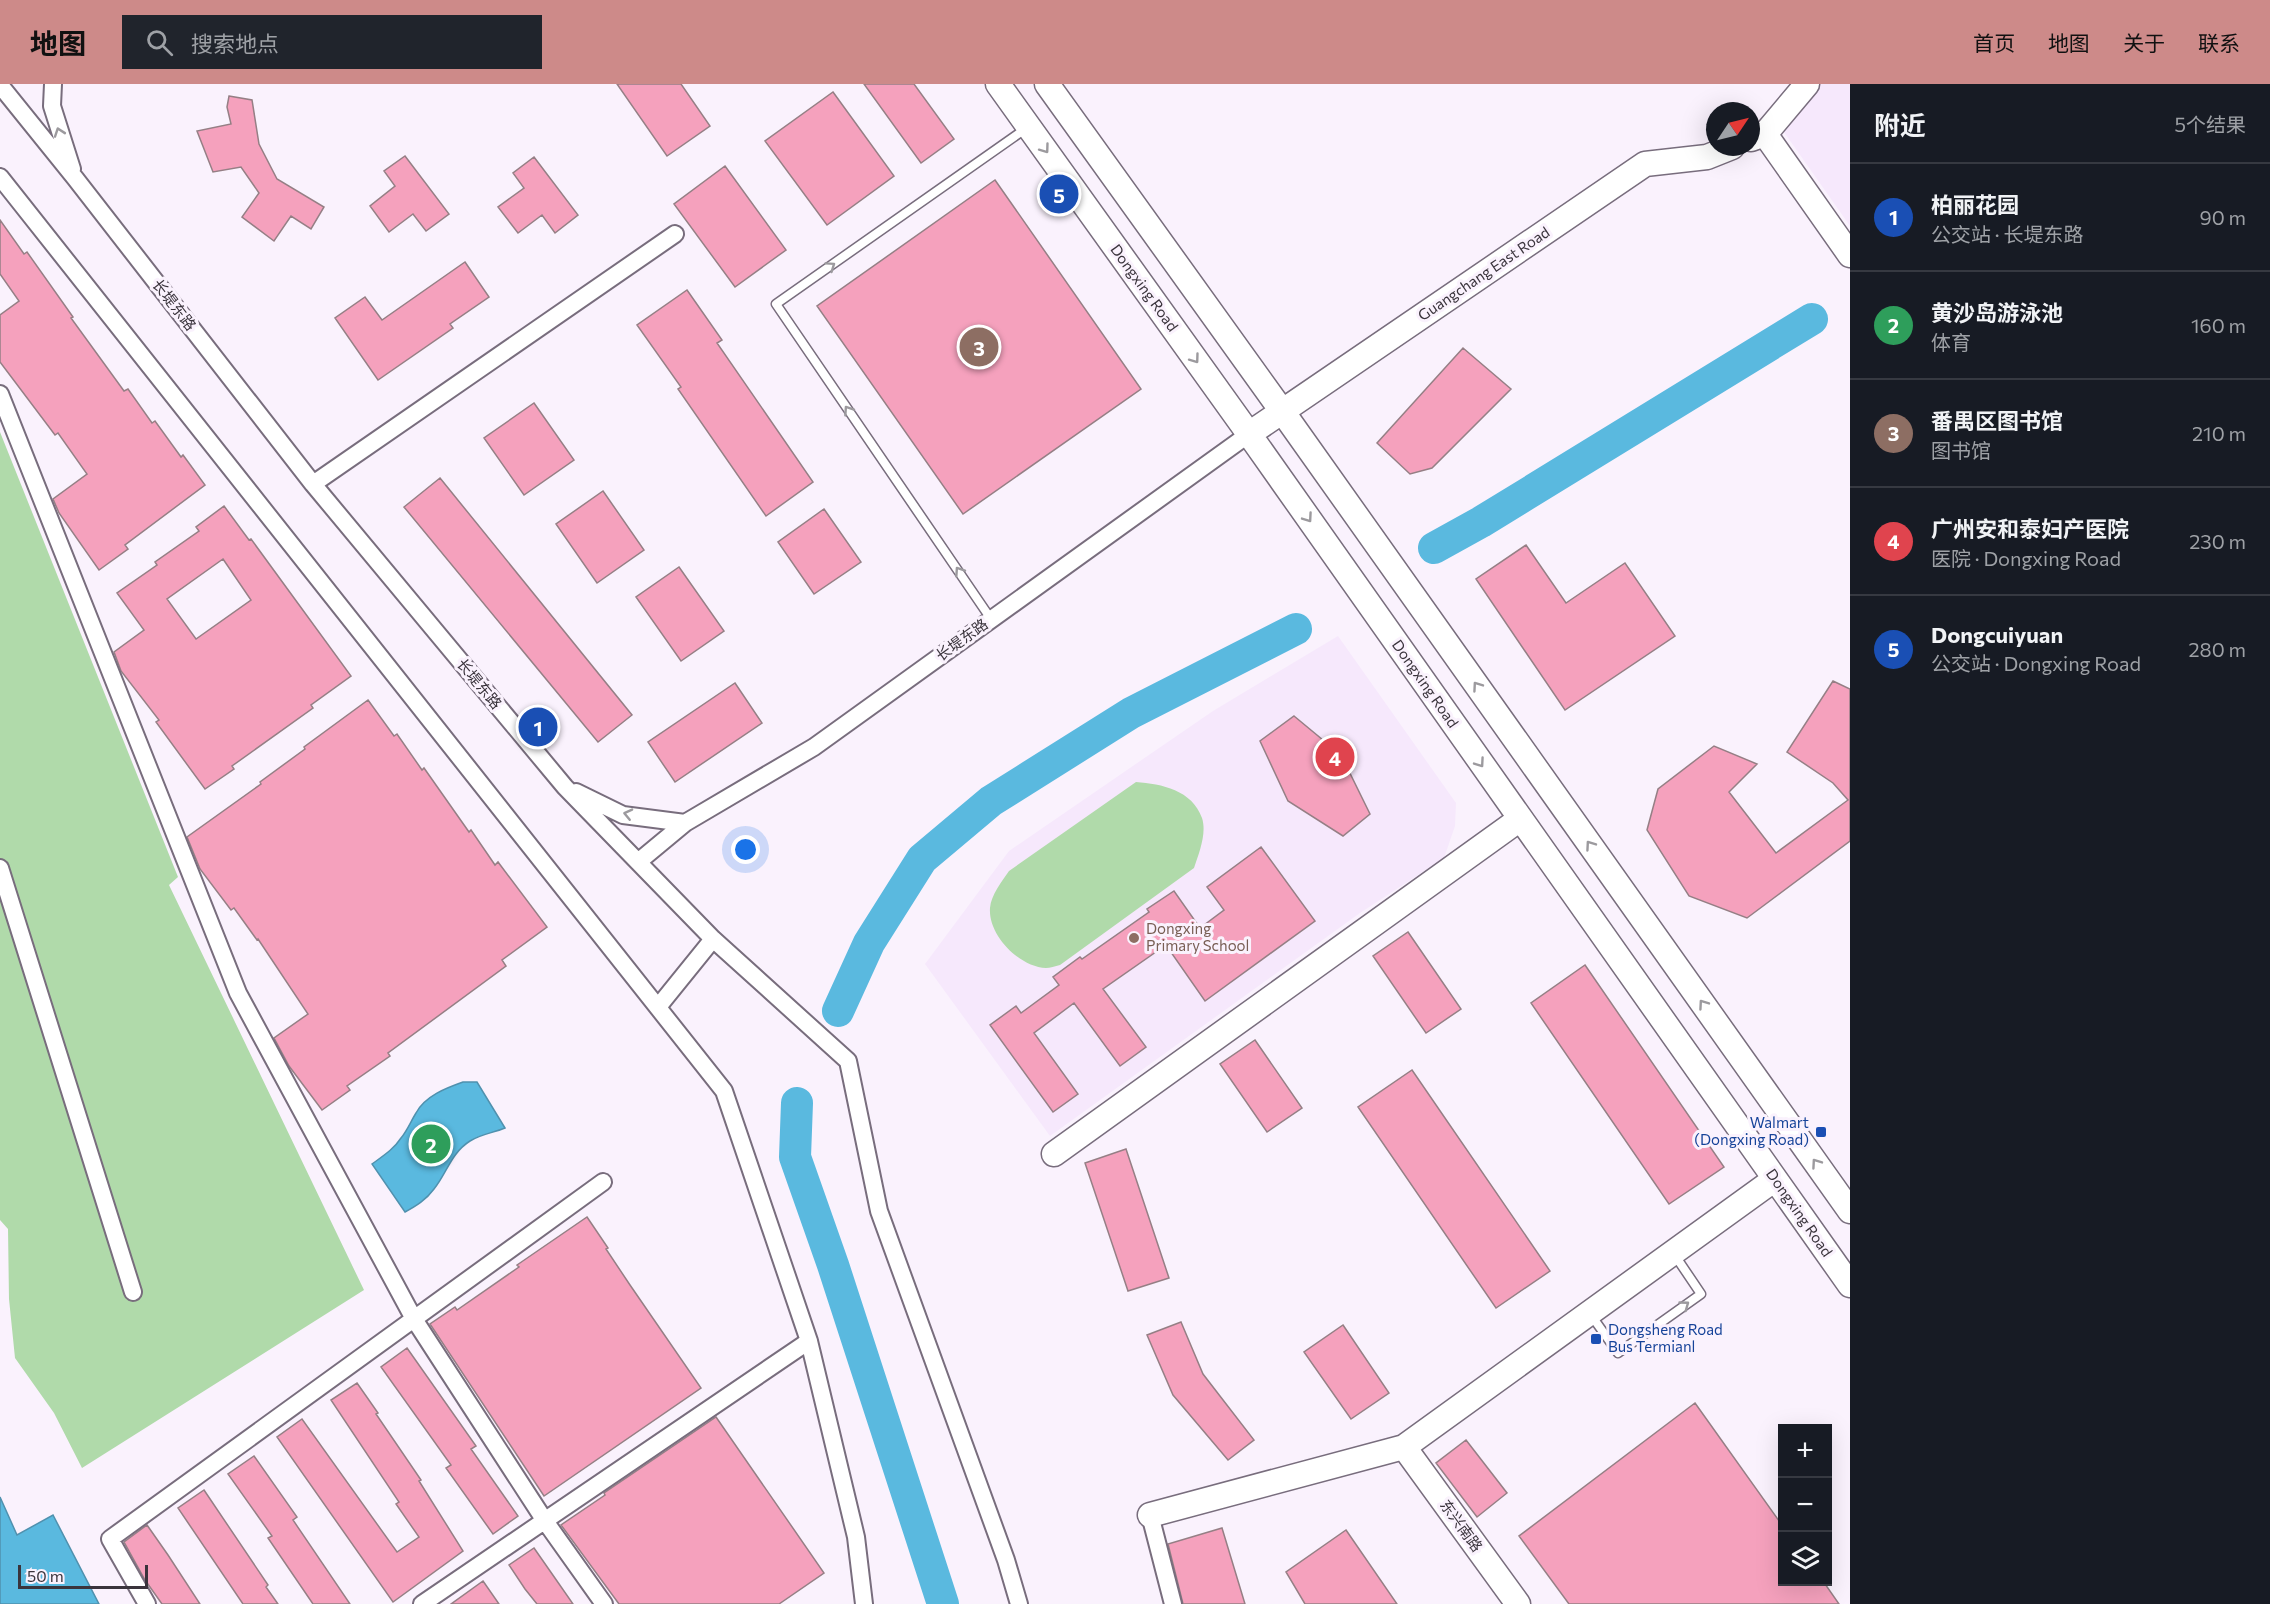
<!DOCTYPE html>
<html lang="zh">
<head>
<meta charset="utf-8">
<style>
  :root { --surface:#171b24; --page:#20242c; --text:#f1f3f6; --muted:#9ea1a6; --line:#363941; --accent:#cd8a89 }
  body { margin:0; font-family:Commissioner,"Noto Sans SC",sans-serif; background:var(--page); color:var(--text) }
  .controls { position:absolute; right:18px; bottom:18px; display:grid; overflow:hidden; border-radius:0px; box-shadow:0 6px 24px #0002 }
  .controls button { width:54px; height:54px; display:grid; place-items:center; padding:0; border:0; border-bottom:2px solid var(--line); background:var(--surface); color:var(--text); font:30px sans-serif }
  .compass { position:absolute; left:1706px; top:18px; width:54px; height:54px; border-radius:50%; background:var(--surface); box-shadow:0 6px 24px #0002; rotate:55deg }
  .scale { position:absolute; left:18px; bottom:15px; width:130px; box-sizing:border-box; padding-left:6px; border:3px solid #3a343c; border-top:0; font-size:16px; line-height:21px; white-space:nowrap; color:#3a343c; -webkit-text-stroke:4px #faf2fd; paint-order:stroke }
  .you { position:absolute; left:746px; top:766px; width:21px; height:21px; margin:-15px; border:4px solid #fff; border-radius:50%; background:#1a73e8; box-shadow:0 0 0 9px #1a73e833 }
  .badge { display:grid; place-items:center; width:39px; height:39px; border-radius:50%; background:var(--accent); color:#fff; font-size:20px; font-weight:700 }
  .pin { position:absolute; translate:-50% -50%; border:3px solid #fff; box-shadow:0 2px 6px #0006 }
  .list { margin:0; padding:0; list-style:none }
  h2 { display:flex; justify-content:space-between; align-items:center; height:78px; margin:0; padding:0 24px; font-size:26px }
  h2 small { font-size:20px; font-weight:400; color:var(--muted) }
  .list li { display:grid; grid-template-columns:39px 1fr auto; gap:18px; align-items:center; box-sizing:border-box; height:108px; padding:0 24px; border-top:2px solid var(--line) }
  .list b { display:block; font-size:22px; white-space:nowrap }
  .list p { margin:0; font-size:20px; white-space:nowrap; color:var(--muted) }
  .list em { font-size:20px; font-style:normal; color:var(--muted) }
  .icon { flex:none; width:33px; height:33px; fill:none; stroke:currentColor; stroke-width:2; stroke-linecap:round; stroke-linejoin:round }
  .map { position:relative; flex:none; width:1850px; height:1520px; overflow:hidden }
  header { display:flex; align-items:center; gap:36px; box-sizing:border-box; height:84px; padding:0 30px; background:var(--accent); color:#111 }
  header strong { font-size:28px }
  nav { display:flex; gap:33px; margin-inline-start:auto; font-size:21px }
  .search { width:420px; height:54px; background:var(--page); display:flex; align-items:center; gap:15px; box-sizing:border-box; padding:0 21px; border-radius:0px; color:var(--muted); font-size:22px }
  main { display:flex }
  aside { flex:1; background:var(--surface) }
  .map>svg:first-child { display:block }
  .built { fill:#f6e8fc }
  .green { fill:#b0daaa }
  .water { fill:#5ab9df; stroke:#5091ae; stroke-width:1.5 }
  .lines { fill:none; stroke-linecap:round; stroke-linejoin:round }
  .river { stroke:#5ab9df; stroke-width:32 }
  .building { fill:#f5a1bd; stroke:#957f85; stroke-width:1.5; fill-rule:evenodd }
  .lane-casing { stroke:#786d7d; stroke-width:11 }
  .street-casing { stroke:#786d7d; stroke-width:20 }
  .secondary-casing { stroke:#786d7d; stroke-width:27 }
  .lane { stroke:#fff; stroke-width:8 }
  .street { stroke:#fff; stroke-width:16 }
  .secondary { stroke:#fff; stroke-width:24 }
  .oneway { stroke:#9c9a9e }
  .education-dot { fill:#8d6e63; stroke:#faf2fd; stroke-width:2 }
  .transit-dot { fill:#1a4fb4; stroke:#faf2fd; stroke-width:2 }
  .labels { text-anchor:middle; stroke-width:6; stroke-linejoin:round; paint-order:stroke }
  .street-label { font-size:15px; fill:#3a343c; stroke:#faf2fd }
  .education-label { font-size:15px; fill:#785e54; stroke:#faf2fd; text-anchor:start }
  .transit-label { font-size:15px; fill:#164399; stroke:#faf2fd; text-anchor:end }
</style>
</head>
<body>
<header>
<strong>地图</strong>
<div class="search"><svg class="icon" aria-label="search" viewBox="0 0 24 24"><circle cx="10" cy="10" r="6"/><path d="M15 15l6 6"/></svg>搜索地点</div>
<nav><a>首页</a><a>地图</a><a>关于</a><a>联系</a></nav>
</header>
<main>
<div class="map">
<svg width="1850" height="1520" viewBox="0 0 1850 1520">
  <rect width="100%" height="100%" fill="#faf2fd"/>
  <path class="built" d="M1819,0h31v142l-71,-101z
    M1338,552l118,167 -1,23 -11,32 -84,55 -310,223 -125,-172 84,-113 204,-140z"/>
  <path class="green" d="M0,348l178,445 -9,8 195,405 -282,178 -28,-55 -39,-55 -6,-59 -1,-70 -8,-9z
    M1136,698c26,2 56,8 66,36 5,15 -3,35 -8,50l-134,97c-5,1 -10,3 -14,3 -27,-1 -58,-33 -56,-60 1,-13 12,-27 19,-37z"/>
  <path class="water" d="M463,998h14l28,46c-12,5 -24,6 -35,13 -19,12 -23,32 -36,48 -8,11 -18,17 -29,23l-33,-48c11,-8 22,-15 29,-26 6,-7 10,-17 15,-25 9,-17 30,-25 47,-31z
    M0,1413l17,38 36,-20 46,89h-99z"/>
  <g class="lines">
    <path class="river" d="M1434,464l47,-26 331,-203
      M838,927l31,-68 53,-84 69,-58 140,-88 165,-84
      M797,1019l-2,54 38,108 110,339"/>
  </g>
  <path class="building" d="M617,0h64l29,42 -43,30z
    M864,0h50l40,55 -33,24z
    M833,8l61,84 -67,49 -62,-84z
    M229,12l23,4 7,44 18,35 47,28 -13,22 -20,-13 -17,25 -32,-24 17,-24 -18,-26 -28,5 -16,-41 34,-7 -4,-17z
    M405,72l44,58 -23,17 -13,-17 -24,18 -19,-26 25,-20 -11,-15z
    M534,73l44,58 -23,18 -13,-18 -24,18 -20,-26 26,-19 -11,-15z
    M725,82l61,84 -51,37 -61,-83z
    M995,96l146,209 -178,125 -146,-208z
    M0,136l24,34 3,-2 46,65 -2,1 53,73 4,-2 24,34 3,-2 26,36 2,-2 22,30 -80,60 3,4 -29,21 -40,-57 -6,-14 34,-25 -29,-41 -3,2 -55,-73v-47l19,-14 -19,-27z
    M465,178l24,35 -39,27 3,4 -75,52 -43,-62 30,-21 17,23z
    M687,206l35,50 -5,3 96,139 -47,34 -88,-127 3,-2 -44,-62z
    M1463,264l48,41 -79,79 -22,6 -33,-31z
    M534,319l40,57 -50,35 -40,-57z
    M440,394l192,237 -34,27 -194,-235z
    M603,407l41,59 -47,33 -41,-59z
    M224,422l25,34 2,-1 100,137 -40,29 2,3 -81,58 2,3 -29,20 -49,-67 3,-2 -38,-49 -7,-19 30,-22 -27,-37 40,-28 -2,-3 44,-31 -3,-4zM223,475l28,41 -55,39 -29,-40z
    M824,425l37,53 -47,32 -36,-52z
    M1526,461l40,58 59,-40 50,73 -110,74 -89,-131z
    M679,483l45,64 -43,30 -45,-64z
    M1833,597l17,8v152l-103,77 -58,-22 -42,-66 11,-41 56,-43 43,18 -28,28 47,61 72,-53 -15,-17 -46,-31z
    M735,599l27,40 -87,59 -27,-40z
    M368,616l26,36 3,-2 25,36 2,-2 45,64 2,-2 24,35 3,-3 49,65 -45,33 4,6 -118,87 2,3 -43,30 3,4 -28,20 -33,-44 -15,-28 34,-24 -50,-75 -1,1 -23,-32 -3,2 -31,-41 -13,-32 74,-53 -1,-2 45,-33 -1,-2z
    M1294,632l47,39 29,59 -27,22 -55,-35 -28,-60z
    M1261,763l54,74 -110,80 -39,-56 -63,44 43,58 -26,19 -46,-63 -40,30 44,61 -25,18 -63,-87 26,-19 5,7 38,-28 -6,-8 27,-20 2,2 67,-47 -2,-3 27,-18 26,37 24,-18 -17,-23z
    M1408,848l53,77 -35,24 -53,-77z
    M1585,881l139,202 -55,37 -138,-201z
    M1255,956l47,68 -35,24 -47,-68z
    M1412,986l138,201 -54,37 -138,-201z
    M1126,1065l43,129 -41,13 -43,-128z
    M587,1133l21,31 -2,1 24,36 71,103 -157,108 -114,-172 25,-17 2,3 62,-43 -2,-2z
    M1181,1238l22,52 51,66 -26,20 -55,-65 -26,-60z
    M1343,1241l46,68 -38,26 -47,-67z
    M407,1264l69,98 -5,3 47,67 -25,18 -47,-66 5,-3 -70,-98z
    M357,1299l21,30 -2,1 45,66 -2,1 44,70 -70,51 -116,-165 25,-18 95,133 22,-15 -23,-33 3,-2 -68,-102z
    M1695,1319l87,122v56h41l16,23h-270l-50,-68z
    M716,1333l108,156 -45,31h-160l-58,-79 44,-30 -1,-2z
    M1466,1356l41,53 -30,24 -41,-54z
    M254,1372l43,61 -4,3 57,84h-37l-45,-66 4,-2 -44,-62z
    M204,1406l64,95 -2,2 12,17h-35l-65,-96z
    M147,1441l21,30 32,49h-38l-17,-24 -21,-38z
    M1222,1444l23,76h-62l-15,-60z
    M1346,1446l51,74h-92l-19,-32z
    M534,1464l23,33 16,23h-36l-12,-15 -16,-24z
    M483,1497l16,23h-48z"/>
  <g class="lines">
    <defs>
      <path id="lane" d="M991,535l-215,-315 252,-177
        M1591,1231l27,38 83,-59 -27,-40"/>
      <path id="street" d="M53,0l-1,22 20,63
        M0,1l75,93 238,306 252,303 148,152 135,122 31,150 127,349 13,44
        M0,93l724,914 85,250 47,196 8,67
        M0,310l238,599 176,326 131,202 59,83
        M313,400l362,-250
        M576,708l47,23 62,8
        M638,778l47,-39 129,-76 435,-313
        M0,784l133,424
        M658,923l55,-68
        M1150,1431l23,89
        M147,1520l-37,-65 493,-357
        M422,1520l387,-263"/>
      <path id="secondary" d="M998,0l251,350 601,851
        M1047,0l235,327 568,800
        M1765,50l85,121
        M1751,55l14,-5 42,-50
        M1249,350l396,-270 62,-7 25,-10
        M1054,1070l466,-335
        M1404,1363l114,157
        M1150,1431l254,-68 371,-268"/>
    </defs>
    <use href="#lane" class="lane-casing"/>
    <use href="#street" class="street-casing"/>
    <use href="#secondary" class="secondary-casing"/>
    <use href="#lane" class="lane"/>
    <use href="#street" class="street"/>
    <use href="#secondary" class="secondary"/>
  </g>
  <defs><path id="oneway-chevron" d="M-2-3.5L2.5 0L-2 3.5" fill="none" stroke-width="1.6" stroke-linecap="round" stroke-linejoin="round" transform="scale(1.5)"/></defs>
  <g class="oneway">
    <use href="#oneway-chevron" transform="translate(59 48) rotate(-109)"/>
    <use href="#oneway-chevron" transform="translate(1045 65) rotate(54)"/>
    <use href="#oneway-chevron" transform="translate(831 182) rotate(-35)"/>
    <use href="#oneway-chevron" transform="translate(1195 275) rotate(54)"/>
    <use href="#oneway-chevron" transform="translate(848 326) rotate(-124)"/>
    <use href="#oneway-chevron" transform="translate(1308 434) rotate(55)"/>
    <use href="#oneway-chevron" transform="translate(959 487) rotate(-124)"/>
    <use href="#oneway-chevron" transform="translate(1477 602) rotate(-125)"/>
    <use href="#oneway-chevron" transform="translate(1480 679) rotate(55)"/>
    <use href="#oneway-chevron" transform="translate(628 730) rotate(-167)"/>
    <use href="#oneway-chevron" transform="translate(1590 761) rotate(-125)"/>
    <use href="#oneway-chevron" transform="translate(1703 920) rotate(-125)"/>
    <use href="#oneway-chevron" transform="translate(1816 1079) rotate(-125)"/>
    <use href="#oneway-chevron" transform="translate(1685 1221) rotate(-36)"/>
  </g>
  <circle class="education-dot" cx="1134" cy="854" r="6"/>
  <g class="transit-dot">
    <rect x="1815" y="1042" width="12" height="12" rx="3"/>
    <rect x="1590" y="1249" width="12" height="12" rx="3"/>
  </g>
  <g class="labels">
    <g class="street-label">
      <text transform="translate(1484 190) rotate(-34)" y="5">Guangchang East Road</text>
      <text transform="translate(1144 204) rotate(54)" y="5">Dongxing Road</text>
      <text transform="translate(174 221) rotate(52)" y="5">长堤东路</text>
      <text transform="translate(962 556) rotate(-36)" y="5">长堤东路</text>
      <text transform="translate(479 600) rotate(50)" y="5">长堤东路</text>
      <text transform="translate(1425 600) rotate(55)" y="5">Dongxing Road</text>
      <text transform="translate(1799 1129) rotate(55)" y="5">Dongxing Road</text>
      <text transform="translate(1461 1442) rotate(54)" y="5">东兴南路</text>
    </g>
    <g class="education-label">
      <text x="1146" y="850">Dongxing<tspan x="1146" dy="17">Primary School</tspan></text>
    </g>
    <g class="transit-label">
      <text x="1809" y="1044">Walmart<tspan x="1809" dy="17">(Dongxing Road)</tspan></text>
      <text x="1608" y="1251" text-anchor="start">Dongsheng Road<tspan x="1608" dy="17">Bus Termianl</tspan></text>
    </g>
  </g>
</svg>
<div class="controls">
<button>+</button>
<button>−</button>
<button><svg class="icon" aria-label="layers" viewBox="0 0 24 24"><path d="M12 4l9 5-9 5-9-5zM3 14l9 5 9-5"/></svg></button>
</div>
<svg class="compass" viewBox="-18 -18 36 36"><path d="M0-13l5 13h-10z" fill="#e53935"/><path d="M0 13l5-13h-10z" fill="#9ea1a6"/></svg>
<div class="scale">50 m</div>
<div class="you"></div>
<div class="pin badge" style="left:538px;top:643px;background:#1a4fb4">1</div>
<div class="pin badge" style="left:431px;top:1060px;background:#2e9e5b">2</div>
<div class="pin badge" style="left:979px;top:263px;background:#8d6e63">3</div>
<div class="pin badge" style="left:1335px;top:673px;background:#e0444e">4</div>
<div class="pin badge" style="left:1059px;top:110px;background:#1a4fb4">5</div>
</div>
<aside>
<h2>附近<small>5个结果</small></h2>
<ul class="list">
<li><span class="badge" style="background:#1a4fb4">1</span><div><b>柏丽花园</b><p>公交站 · 长堤东路</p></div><em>90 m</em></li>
<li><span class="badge" style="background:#2e9e5b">2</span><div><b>黄沙岛游泳池</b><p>体育</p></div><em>160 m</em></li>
<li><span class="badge" style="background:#8d6e63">3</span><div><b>番禺区图书馆</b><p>图书馆</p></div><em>210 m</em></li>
<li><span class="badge" style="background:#e0444e">4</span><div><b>广州安和泰妇产医院</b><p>医院 · Dongxing Road</p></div><em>230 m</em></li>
<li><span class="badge" style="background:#1a4fb4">5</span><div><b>Dongcuiyuan</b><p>公交站 · Dongxing Road</p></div><em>280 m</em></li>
</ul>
</aside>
</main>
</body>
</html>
